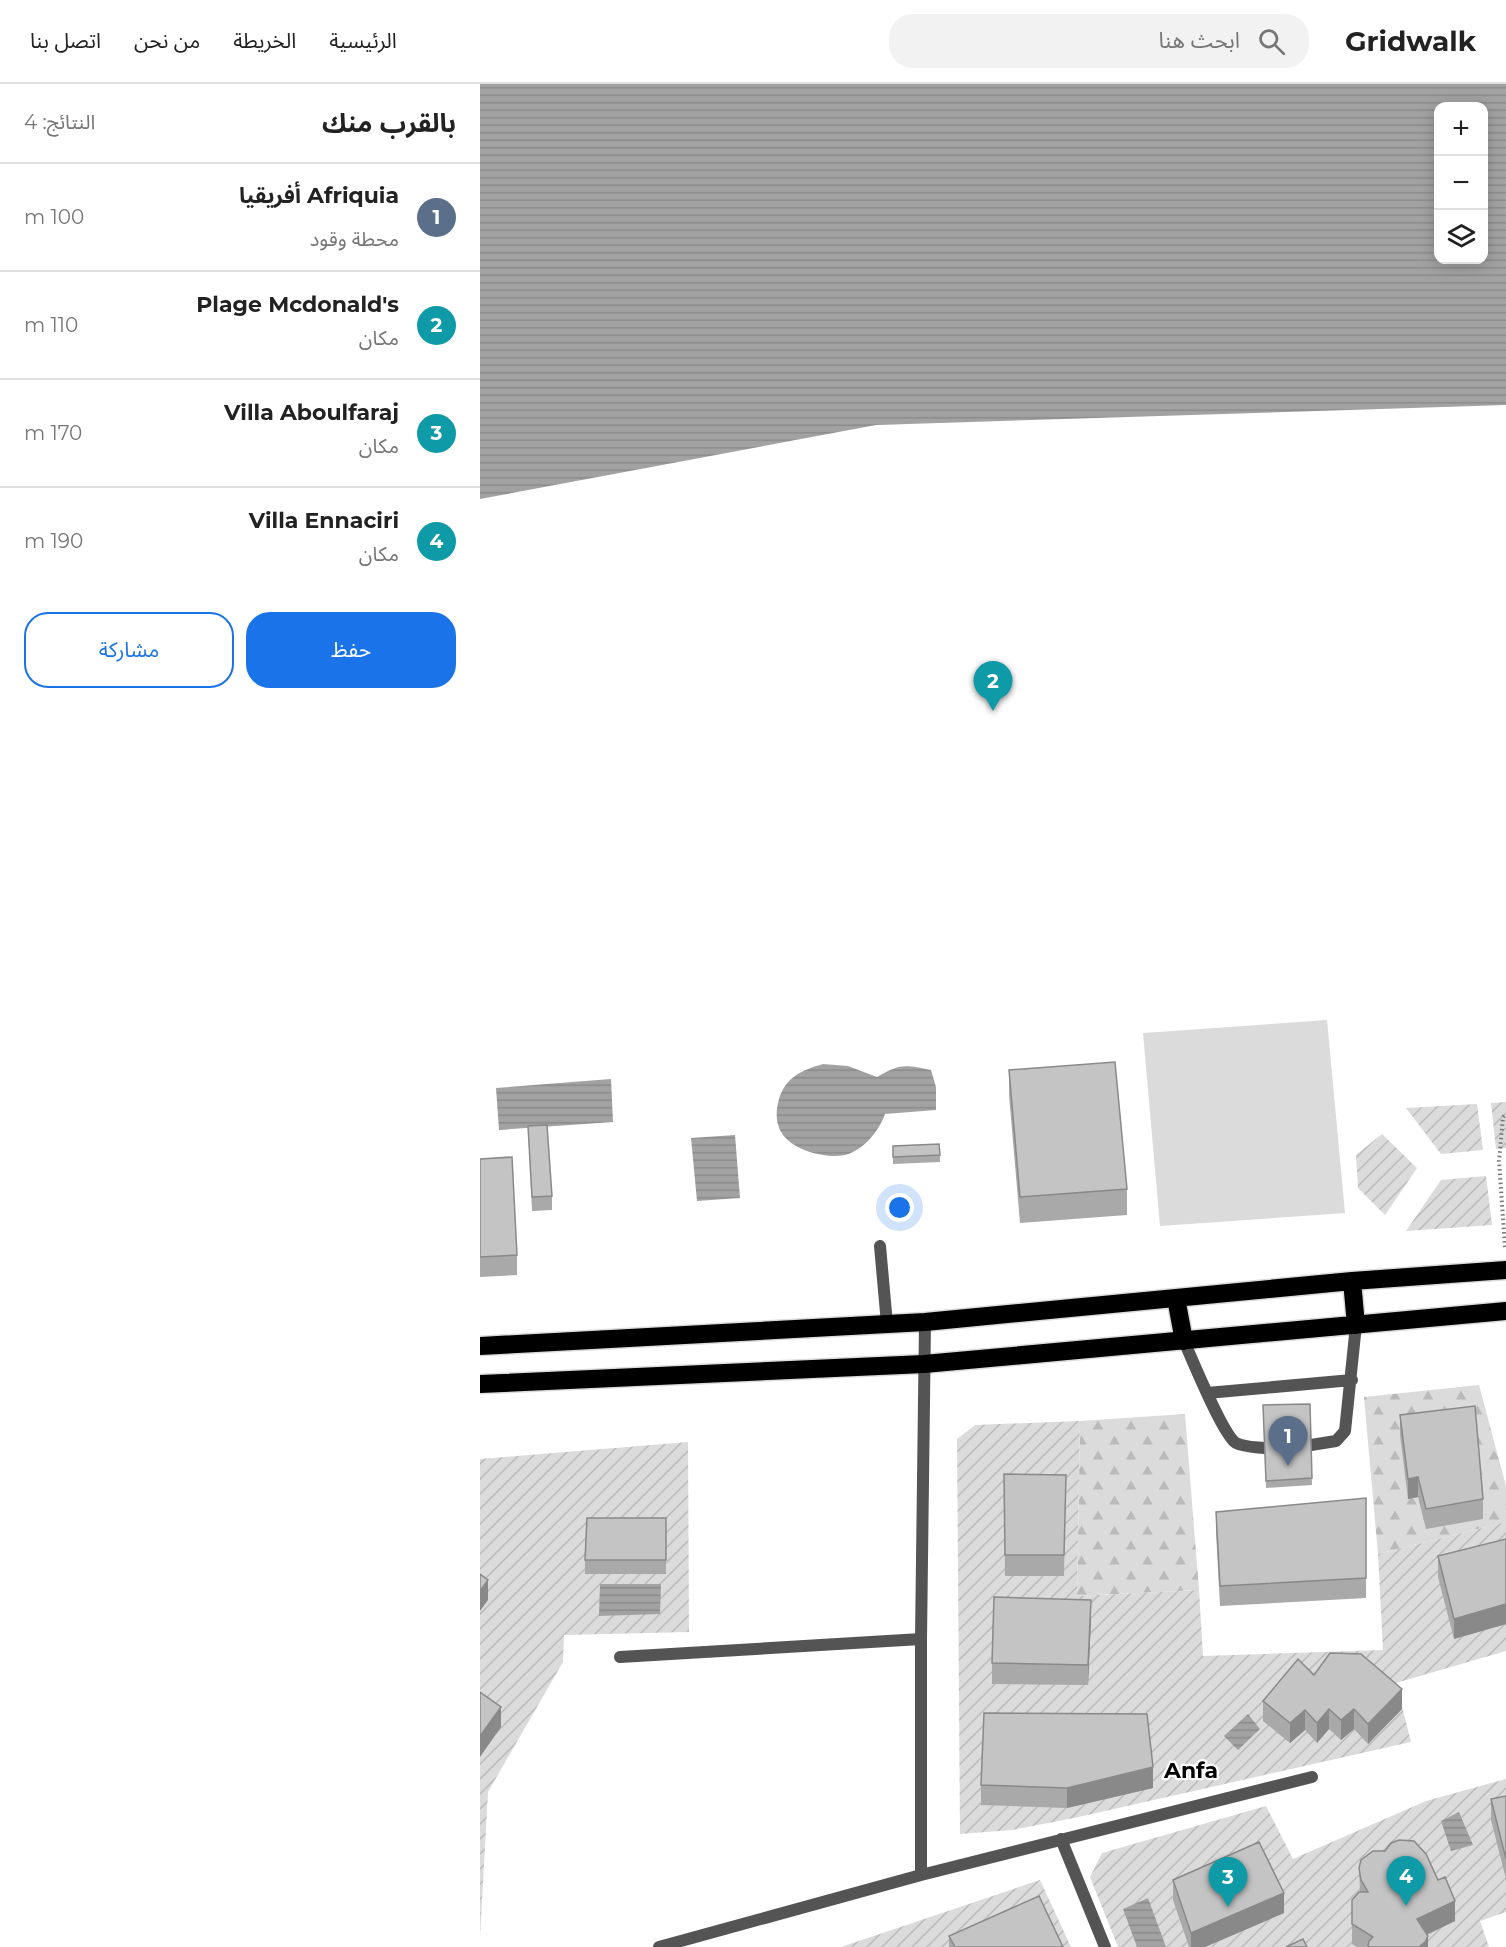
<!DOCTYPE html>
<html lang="ar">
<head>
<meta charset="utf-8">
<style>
  :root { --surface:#fff; --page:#f2f2f2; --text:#222; --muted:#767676; --line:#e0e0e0; --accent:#1a73e8 }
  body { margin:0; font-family:Montserrat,"Noto Sans Arabic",sans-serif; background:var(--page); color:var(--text); direction:rtl }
  .controls { position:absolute; right:18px; top:18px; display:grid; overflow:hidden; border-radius:12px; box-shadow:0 3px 15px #0003 }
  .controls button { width:54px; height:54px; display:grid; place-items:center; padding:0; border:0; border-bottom:2px solid var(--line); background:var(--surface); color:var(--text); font:30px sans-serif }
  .you { position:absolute; left:420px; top:1124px; width:21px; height:21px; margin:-15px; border:4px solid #fff; border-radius:50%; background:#1a73e8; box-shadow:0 0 0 9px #1a73e833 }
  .badge { display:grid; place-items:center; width:39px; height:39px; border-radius:50%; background:var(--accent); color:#fff; font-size:20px; font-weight:700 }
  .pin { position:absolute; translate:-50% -50px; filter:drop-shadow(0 2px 3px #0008) }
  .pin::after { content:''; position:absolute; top:32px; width:21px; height:18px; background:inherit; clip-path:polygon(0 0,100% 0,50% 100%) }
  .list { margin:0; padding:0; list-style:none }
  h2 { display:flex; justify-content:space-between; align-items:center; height:78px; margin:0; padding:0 24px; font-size:26px }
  h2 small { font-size:20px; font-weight:400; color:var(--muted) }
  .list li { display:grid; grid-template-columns:39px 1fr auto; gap:18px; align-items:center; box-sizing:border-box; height:108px; padding:0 24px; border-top:2px solid var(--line) }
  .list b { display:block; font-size:22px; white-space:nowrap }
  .list p { margin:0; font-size:20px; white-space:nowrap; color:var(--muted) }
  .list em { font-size:20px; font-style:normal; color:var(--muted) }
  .actions { display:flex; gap:12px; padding:18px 24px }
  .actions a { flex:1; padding:14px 0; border:2px solid var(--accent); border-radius:24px; text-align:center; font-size:21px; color:var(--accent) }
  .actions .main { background:var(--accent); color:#fff }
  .icon { flex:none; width:33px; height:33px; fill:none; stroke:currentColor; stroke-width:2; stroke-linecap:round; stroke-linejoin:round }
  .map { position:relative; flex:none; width:1026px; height:1863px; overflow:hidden; direction:ltr }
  header { display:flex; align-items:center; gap:36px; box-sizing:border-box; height:84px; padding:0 30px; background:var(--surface); border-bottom:2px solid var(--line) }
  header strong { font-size:28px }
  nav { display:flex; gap:33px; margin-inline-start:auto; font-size:21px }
  .search { width:420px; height:54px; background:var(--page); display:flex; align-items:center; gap:15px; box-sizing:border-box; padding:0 21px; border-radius:24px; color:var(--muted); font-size:22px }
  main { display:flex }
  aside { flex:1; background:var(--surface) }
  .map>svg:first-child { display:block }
  .grass { fill:#dbdbdb }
  .forest { fill:url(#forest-firs) }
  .garden { fill:url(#garden-furrows) }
  .water { fill:url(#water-rules); fill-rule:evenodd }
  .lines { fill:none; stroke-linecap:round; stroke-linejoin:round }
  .highway-casing { stroke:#dbdbdb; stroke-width:21 }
  .path { stroke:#767676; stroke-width:4; stroke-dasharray:1.5 3; stroke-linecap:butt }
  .lane { stroke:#545454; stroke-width:12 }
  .street { stroke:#545454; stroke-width:12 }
  .highway { stroke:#000; stroke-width:18 }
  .wall { fill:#a9a9a9 }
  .shaded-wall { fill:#898989 }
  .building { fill:#c4c4c4; stroke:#898989; stroke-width:1.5 }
  .labels { text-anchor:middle; stroke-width:4.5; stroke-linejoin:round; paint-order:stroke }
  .quarter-label { font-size:22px; font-weight:bold; fill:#000; stroke:#fff }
</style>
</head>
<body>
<header>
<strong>Gridwalk</strong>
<div class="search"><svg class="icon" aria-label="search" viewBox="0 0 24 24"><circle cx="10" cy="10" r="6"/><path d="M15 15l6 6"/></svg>ابحث هنا</div>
<nav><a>الرئيسية</a><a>الخريطة</a><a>من نحن</a><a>اتصل بنا</a></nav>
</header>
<main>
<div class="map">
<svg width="1026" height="1863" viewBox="0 0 1026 1863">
  <defs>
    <pattern id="forest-firs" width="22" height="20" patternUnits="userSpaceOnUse" patternTransform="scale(1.5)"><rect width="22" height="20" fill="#dbdbdb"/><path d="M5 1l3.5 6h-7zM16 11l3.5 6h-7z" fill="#bababa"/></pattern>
    <pattern id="garden-furrows" width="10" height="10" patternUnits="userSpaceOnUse" patternTransform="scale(1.5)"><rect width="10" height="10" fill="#dbdbdb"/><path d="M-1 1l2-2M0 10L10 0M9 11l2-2" fill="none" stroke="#bababa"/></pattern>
    <pattern id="water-rules" width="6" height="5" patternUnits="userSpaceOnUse" patternTransform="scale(1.5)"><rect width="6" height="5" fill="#a2a2a2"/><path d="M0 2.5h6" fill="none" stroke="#8a8a8a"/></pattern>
  </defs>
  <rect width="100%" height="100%" fill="#fff"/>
  <path class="grass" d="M847,936l18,193 -185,13 -17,-193z"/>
  <path class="forest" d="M999,1301l27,101v36l-128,32 -14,-157z
    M705,1330l14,176 -122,6 3,-175z"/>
  <path class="garden" d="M1026,1018v46l-10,1 -5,-46z
    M997,1020l6,46 -42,4 -35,-46z
    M902,1050l35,34 -32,47 -27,-27 -2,-33z
    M1006,1092l6,49 -86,6 35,-51z
    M600,1337l-3,175 122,-6 4,66 180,-6 -5,-96 128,-32v129l-110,32 15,59 -337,76 -62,12 -52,4 -3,-395 18,-14z
    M208,1358l1,190 -125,3 -1,27 -75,130 -8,145v-478z
    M1026,1695v133l-26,9 9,26h-371l-28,-70 12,-24 164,-47 27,53 133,-58z
    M560,1796l31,67h-230z"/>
  <path class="water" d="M0,0h1026v321l-630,20 -396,74zM958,22h46v154h-46z
    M343,980l25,2 29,11c24,-14 28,-12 54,-7l5,17v23l-51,4c-6,17 -21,36 -40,41 -9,2 -18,1 -27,-1 -30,-7 -48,-23 -39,-55 7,-22 23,-29 44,-35z
    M131,995l2,43 -114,8 -3,-42z
    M255,1051l5,63 -43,3 -6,-63z
    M120,1500h61l-1,30 -61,2z
    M768,1630l12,15 -22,21 -14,-14z
    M979,1728l14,33 -22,6 -10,-30z
    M668,1814l18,49h-29l-14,-38z"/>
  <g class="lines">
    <defs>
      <path id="highway" d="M872,1197l4,44
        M696,1214l8,43
        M0,1262l445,-24 427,-41 154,-11
        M0,1300l444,-20 582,-53"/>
    </defs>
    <use href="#highway" class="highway-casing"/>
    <path class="path" d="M1025,1163l-6,-86 4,-44 3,-3"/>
    <path class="lane" d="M400,1162l7,78
      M704,1257c8,18 39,94 52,102 8,4 19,4 28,5
      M727,1309l145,-13
      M831,1361l25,-4 9,-10 11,-106"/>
    <path class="street" d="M140,1573l301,-18
      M581,1755l44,108
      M441,1791v-236l4,-317
      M179,1863l262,-72 391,-98"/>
    <use href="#highway" class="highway"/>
  </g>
  <path class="wall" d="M529,986l118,119v26l-107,8 -11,-128z
    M48,1042l24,70v14l-20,1z
    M413,1062l47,9v7l-47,2z
    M0,1075l37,96v20l-37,2z
    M830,1320l2,81 -46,3 -3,-83z
    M920,1331l83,84v20l-57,10 -8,-32 -10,2 -8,-64z
    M524,1390l62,1 -2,101h-59z
    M886,1414v100l-146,8 -4,-74v-20z
    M186,1434v56h-81v-14z
    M1026,1455v85l-52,15 -16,-62v-21z
    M611,1536l-3,65 -96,-1v-21z
    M834,1591l88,34 -34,35 -14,-15 -13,11 -12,-11 -12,14 -12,-13 -15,13 -27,-22v-20z
    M501,1701l172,3 -86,20 -86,-3z
    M1026,1712v83l-15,-59v-21z
    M879,1784l96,53 -28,14 1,12h-71l-5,-3v-44l8,-8z
    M693,1796l111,33 -79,34h-16l-16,-47z
    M469,1852l114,11h-114z"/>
  <path class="shaded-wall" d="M938,1393v20l-10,2v-20z
    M8,1496v20l-8,11v-20z
    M611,1516v20l-3,65v-20z
    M1026,1520v20l-52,15v-20z
    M922,1605v20l-34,35v-20z
    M21,1623v20l-21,30v-21z
    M849,1625v20l-12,14v-20z
    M874,1625v20l-13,11v-20z
    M825,1626v20l-15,13v-20z
    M673,1683v21l-86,20v-20z
    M804,1809v20l-79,34h-14v-14z
    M975,1817v20l-38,18v-20z
    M948,1852v11h-9z"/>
  <path class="building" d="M635,978l12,127 -107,8 -11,-127z
    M67,1041l5,71 -20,1 -4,-71z
    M459,1060l1,11 -47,2v-11z
    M32,1073l5,98 -37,2v-98z
    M830,1320l2,74 -46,3 -3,-76z
    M995,1322l8,93 -57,10 -8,-32 -10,2 -8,-64z
    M524,1390l62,1 -2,80h-59z
    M886,1414v80l-146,8 -4,-74z
    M107,1434h79v42h-81z
    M1026,1455v65l-52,15 -16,-63z
    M0,1490l8,6 -8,11z
    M514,1513l97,3 -3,65 -96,-2z
    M850,1569l31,1 41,35 -34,35 -14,-15 -13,11 -12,-11 -12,14 -12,-13 -15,13 -27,-22 35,-42 16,16z
    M0,1608l21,15 -21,29z
    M504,1629l163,1 6,53 -86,21 -86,-3z
    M1026,1712v63l-15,-60z
    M919,1756l15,1 12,13 12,26 7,-3 10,24 -38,18 11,17 -3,6 -6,5h-51l1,-6 4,-4 -21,-13v-24l7,-8h9l-7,-12 -2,-12 2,-8 12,-9h12l6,-8z
    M779,1758l25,51 -93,40 -18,-53z
    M559,1812l24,51h-108l-6,-11z
    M823,1855l4,8h-21z"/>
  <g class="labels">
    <g class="quarter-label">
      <text x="711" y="1694">Anfa</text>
    </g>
  </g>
</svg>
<div class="controls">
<button>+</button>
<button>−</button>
<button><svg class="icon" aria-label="layers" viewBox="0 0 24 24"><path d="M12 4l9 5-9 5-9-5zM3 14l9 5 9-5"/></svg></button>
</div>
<div class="you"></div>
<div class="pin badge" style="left:808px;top:1382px;background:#5c6f8a">1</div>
<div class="pin badge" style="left:513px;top:627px;background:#0f9aa8">2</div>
<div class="pin badge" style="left:748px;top:1823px;background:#0f9aa8">3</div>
<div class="pin badge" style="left:926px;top:1822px;background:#0f9aa8">4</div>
</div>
<aside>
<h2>بالقرب منك<small>النتائج: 4</small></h2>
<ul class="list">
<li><span class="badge" style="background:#5c6f8a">1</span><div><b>Afriquia أفريقيا</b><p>محطة وقود</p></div><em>100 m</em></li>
<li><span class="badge" style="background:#0f9aa8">2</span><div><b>Plage Mcdonald's</b><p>مكان</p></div><em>110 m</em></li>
<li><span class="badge" style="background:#0f9aa8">3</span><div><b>Villa Aboulfaraj</b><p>مكان</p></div><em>170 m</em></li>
<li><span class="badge" style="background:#0f9aa8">4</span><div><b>Villa Ennaciri</b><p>مكان</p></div><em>190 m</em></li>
</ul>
<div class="actions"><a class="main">حفظ</a><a>مشاركة</a></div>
</aside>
</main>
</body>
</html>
